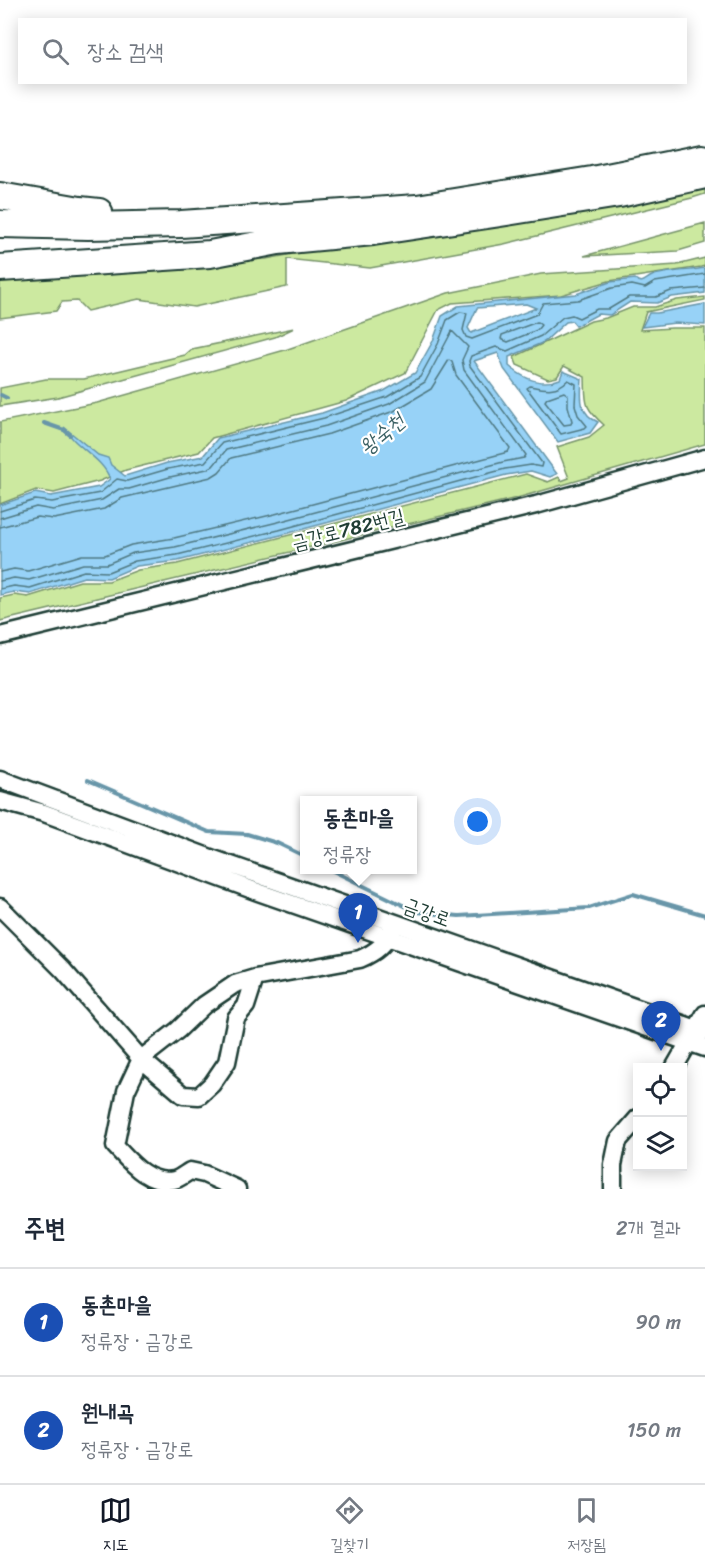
<!DOCTYPE html>
<html lang="ko">
<head>
<meta charset="utf-8">
<style>
  :root { --surface:#fff; --page:#f6f6f7; --text:#1f2937; --muted:#747a83; --line:#e0e1e3; --accent:#111827 }
  body { margin:0; font-family:Sriracha,"Poor Story",sans-serif; background:var(--page); color:var(--text) }
  .controls { position:absolute; right:18px; bottom:18px; display:grid; overflow:hidden; border-radius:0px; box-shadow:0 3px 15px #0003 }
  .controls button { width:54px; height:54px; display:grid; place-items:center; padding:0; border:0; border-bottom:2px solid var(--line); background:var(--surface); color:var(--text); font:30px sans-serif }
  .you { position:absolute; left:478px; top:822px; width:21px; height:21px; margin:-15px; border:4px solid #fff; border-radius:50%; background:#1a73e8; box-shadow:0 0 0 9px #1a73e833 }
  .badge { display:grid; place-items:center; width:39px; height:39px; border-radius:50%; background:var(--accent); color:#fff; font-size:20px; font-weight:700 }
  .pin { position:absolute; translate:-50% -50px; filter:drop-shadow(0 2px 3px #0008) }
  .pin::after { content:''; position:absolute; top:32px; width:21px; height:18px; background:inherit; clip-path:polygon(0 0,100% 0,50% 100%) }
  .popup { position:absolute; left:300px; top:796px; width:117px; height:78px; box-sizing:border-box; display:grid; place-content:center; border-radius:0px; background:var(--surface); filter:drop-shadow(0 2px 4px #0005); font-size:20px; white-space:nowrap; color:var(--muted) }
  .popup b { font-size:22px; color:var(--text) }
  .popup::after { content:''; position:absolute; left:50%; top:100%; margin-left:-12px; border:12px solid transparent; border-top-color:var(--surface) }
  .list { margin:0; padding:0; list-style:none }
  h2 { display:flex; justify-content:space-between; align-items:center; height:78px; margin:0; padding:0 24px; font-size:26px }
  h2 small { font-size:20px; font-weight:400; color:var(--muted) }
  .list li { display:grid; grid-template-columns:39px 1fr auto; gap:18px; align-items:center; box-sizing:border-box; height:108px; padding:0 24px; border-top:2px solid var(--line) }
  .list b { display:block; font-size:22px; white-space:nowrap }
  .list p { margin:0; font-size:20px; white-space:nowrap; color:var(--muted) }
  .list em { font-size:20px; font-style:normal; color:var(--muted) }
  .icon { flex:none; width:33px; height:33px; fill:none; stroke:currentColor; stroke-width:2; stroke-linecap:round; stroke-linejoin:round }
  .map { position:relative; flex:none; width:705px; height:1189px; overflow:hidden }
  .search { position:absolute; background:var(--surface); box-shadow:0 3px 15px #0003; left:18px; right:18px; top:18px; height:66px; display:flex; align-items:center; gap:15px; box-sizing:border-box; padding:0 21px; border-radius:0px; color:var(--muted); font-size:22px }
  .sheet { height:294px; background:var(--surface) }
  nav { display:flex; justify-content:space-around; align-items:center; box-sizing:border-box; height:84px; border-top:2px solid var(--line); background:var(--surface); font-size:16px; color:var(--muted) }
  nav a { display:grid; justify-items:center; gap:3px }
  nav .on { color:var(--accent) }
  .map>svg:first-child { display:block }
  .green { fill:#cce9a0; stroke:#76936a; stroke-width:1.5 }
  .water { fill:#97d2f7; stroke:#6796a9; stroke-width:1.5; fill-rule:evenodd }
  .lines { fill:none; stroke-linecap:round; stroke-linejoin:round }
  .shore { stroke:#4f7982; stroke-width:1.5 }
  .stream { stroke:#6796a9; stroke-width:4 }
  .minor-casing { stroke:#1f3d34; stroke-width:21 }
  .highway-casing { stroke:#1f3d34; stroke-width:30 }
  .minor { stroke:#fff; stroke-width:16 }
  .highway { stroke:#fff; stroke-width:26 }
  .labels { text-anchor:middle; stroke-width:4.5; stroke-linejoin:round; paint-order:stroke }
  .street-label { font-size:20px; fill:#1f3d34; stroke:#fff }
  .water-label { font-size:21px; font-style:italic; fill:#3d6265; stroke:#fff }
</style>
</head>
<body>
<div class="map">
<svg width="705" height="1189" viewBox="0 0 705 1189">
  <rect width="100%" height="100%" fill="#fff"/>
  <filter id="ink" filterUnits="userSpaceOnUse"><feTurbulence type="fractalNoise" baseFrequency=".0167" numOctaves="2"/><feDisplacementMap in="SourceGraphic" scale="12" xChannelSelector="R" yChannelSelector="G"/><feConvolveMatrix kernelMatrix="1 2 1 2 8 2 1 2 1" color-interpolation-filters="sRGB"/></filter>
  <g filter="url(#ink)">
    <path class="green" d="M705,187v7l-13,4 -188,46 -134,24 -83,-9v28l-93,20 -55,-8 -52,12 -10,-10 -15,1 -6,9 -56,7v-44l266,-15 54,-10 225,-30 112,-21z
      M705,223v20l-27,8 -94,5z
      M705,258v8l-4,1 -92,14 -48,14 -109,8 -14,7 -33,63 -59,28 -134,37 -13,14 -73,18 -26,11 -46,12 -18,-3 -36,14v-82l97,-19 188,-53 163,-57 93,-19 136,-9z
      M705,297v3l-59,12 -6,18 32,-2h33v116l-188,54 -517,123v-23l14,-3 14,2 52,-16h29l29,-11 39,-6 349,-90 22,8 11,-5 2,4 8,-3 -12,-31 32,-10 15,-12c-21,-19 -18,-21 -19,-48l-21,-11 -7,11 -9,2 -31,-14 -3,-8 77,-36 15,-3 27,-11h22l22,-7z
      M294,328l-19,9 -217,60 -58,9v-18l46,-9h38l101,-24 7,-6z"/>
    <path class="water" d="M705,268v25l-33,4 -15,6 -27,-1 -20,13 -12,-1 -22,12 -4,-5 -6,1 -22,20 -35,15v9c15,13 32,21 51,13l3,-8 19,8c-1,18 -4,34 16,43l-8,11 -32,9 -54,-73 -6,-16 -24,8 83,113 -7,3 -19,-6 -25,4 -225,60 -103,26 -41,5 -28,12 -25,-1 -54,17 -16,-2 -14,3v-90l35,-12 16,3 48,-9 11,-8c-8,-22 -35,-31 -46,-52l34,28 10,3 3,7 14,11 42,-13 36,-7 15,-18 104,-25 62,-22 31,-18 18,-32 9,-25 16,-10 118,-12 34,-12 25,-3c8,6 9,1 17,-3 13,-5 38,-5 53,-8zM526,304l10,4 -65,25 -3,-5 9,-20z
      M705,304v21l-30,-2 -33,4 7,-14h8z"/>
    <g class="lines">
      <path class="shore" d="M537,322l4,3 -4,5 -29,12 -7,-3 1,-4z
        M568,380l8,4 -1,21 3,10 9,11 -2,2 -24,6 -34,-46 3,-2c15,3 26,6 38,-6z
        M564,392l4,3v11l4,15 -1,3 -7,1 -19,-24 2,-3z
        M0,511l35,-11 17,2 48,-9 17,-14 10,2 41,-12 37,-7 17,-19 102,-25 63,-21 33,-20 18,-33 9,-24 13,-8 7,1 -4,17 3,7 6,2 65,-25 6,-11 35,-3 34,-12 20,-3 13,3 10,-6 50,-8
        M0,518l36,-11 17,3 49,-10 17,-11h10l41,-12 37,-8 6,-3 13,-16 100,-24 63,-22 36,-22 27,-51 16,16 -6,13 2,10 62,85 -2,3 -21,4 -225,60 -103,25 -42,6 -26,11h-24l-54,16 -15,-2 -14,3
        M0,527l37,-10 17,2 50,-10 18,-11 89,-21 8,-5 12,-14 98,-24 65,-23 37,-22 18,-29 3,2 4,13 54,73 -2,4 -233,62 -101,24 -43,7 -26,10h-23l-54,16 -14,-2 -14,3
        M0,589l14,-3 16,2 54,-17 24,1 27,-11 42,-6 102,-25 226,-61 26,-4 10,2 1,-4 -72,-97 -1,-5 2,-5 25,-9 11,4 34,-15 22,-19 9,-2 7,3 18,-9h12l20,-12h27l15,-6 34,-3"/>
      <path class="stream" d="M1,395l6,3
        M44,423l20,7 6,5
        M88,780l121,52 38,2 30,9 27,13
        M331,870l86,42 42,4 130,-8 44,-14 72,21"/>
      <defs>
        <path id="minor" d="M0,636l536,-131 169,-47
          M0,779l211,79 494,174
          M0,801l44,12 214,79 447,156
          M0,907l63,63 78,89 42,36 16,1 13,-12 15,-22 9,-44 10,-12 9,-28
          M674,1068l31,-54
          M237,1189l-33,-15 -14,-3c-5,3 -11,8 -16,9 -26,5 -44,-18 -59,-34l11,-55 15,-32 37,-29 26,-25 31,-21 20,-6 105,-19c16,-7 25,-14 32,-30
          M613,1189v-24l5,-24 20,-23"/>
        <path id="highway" d="M0,196l80,14 19,2
          M0,224l88,2 93,-2 236,-16 175,-28 110,-22
          M0,268l210,-14 68,-13 95,-9 121,-18 125,-20 86,-19"/>
      </defs>
      <use href="#minor" class="minor-casing"/>
      <use href="#highway" class="highway-casing"/>
      <use href="#minor" class="minor"/>
      <use href="#highway" class="highway"/>
    </g>
  </g>
  <g class="labels">
    <g class="street-label">
      <text transform="translate(348 529) rotate(-14)" y="7">금강로782번길</text>
      <text transform="translate(427 912) rotate(20)" y="7">금강로</text>
    </g>
    <g class="water-label">
      <text transform="translate(382 434) rotate(-40)" y="7">왕숙천</text>
    </g>
  </g>
</svg>
<div class="controls">
<button><svg class="icon" aria-label="locate" viewBox="0 0 24 24"><circle cx="12" cy="12" r="6"/><path d="M12 2v4M12 18v4M2 12h4M18 12h4"/></svg></button>
<button><svg class="icon" aria-label="layers" viewBox="0 0 24 24"><path d="M12 4l9 5-9 5-9-5zM3 14l9 5 9-5"/></svg></button>
</div>
<div class="you"></div>
<div class="pin badge" style="left:358px;top:943px;background:#1a4fb4">1</div>
<div class="popup"><b>동촌마을</b>정류장</div>
<div class="pin badge" style="left:661px;top:1051px;background:#1a4fb4">2</div>
<div class="search"><svg class="icon" aria-label="search" viewBox="0 0 24 24"><circle cx="10" cy="10" r="6"/><path d="M15 15l6 6"/></svg>장소 검색</div>
</div>
<section class="sheet">
<h2>주변<small>2개 결과</small></h2>
<ul class="list">
<li><span class="badge" style="background:#1a4fb4">1</span><div><b>동촌마을</b><p>정류장 · 금강로</p></div><em>90 m</em></li>
<li><span class="badge" style="background:#1a4fb4">2</span><div><b>원내곡</b><p>정류장 · 금강로</p></div><em>150 m</em></li>
</ul>
</section>
<nav>
<a class="on"><svg class="icon" aria-label="map" viewBox="0 0 24 24"><path d="M3 6l6-2 6 2 6-2v14l-6 2-6-2-6 2zM9 4v14M15 6v14"/></svg>지도</a>
<a><svg class="icon" aria-label="directions" viewBox="0 0 24 24"><path d="M12 3l9 9-9 9-9-9zM9 14v-3h6M13 9l2 2-2 2"/></svg>길찾기</a>
<a><svg class="icon" aria-label="saved" viewBox="0 0 24 24"><path d="M7 4h10v16l-5-4-5 4z"/></svg>저장됨</a>
</nav>
</body>
</html>
